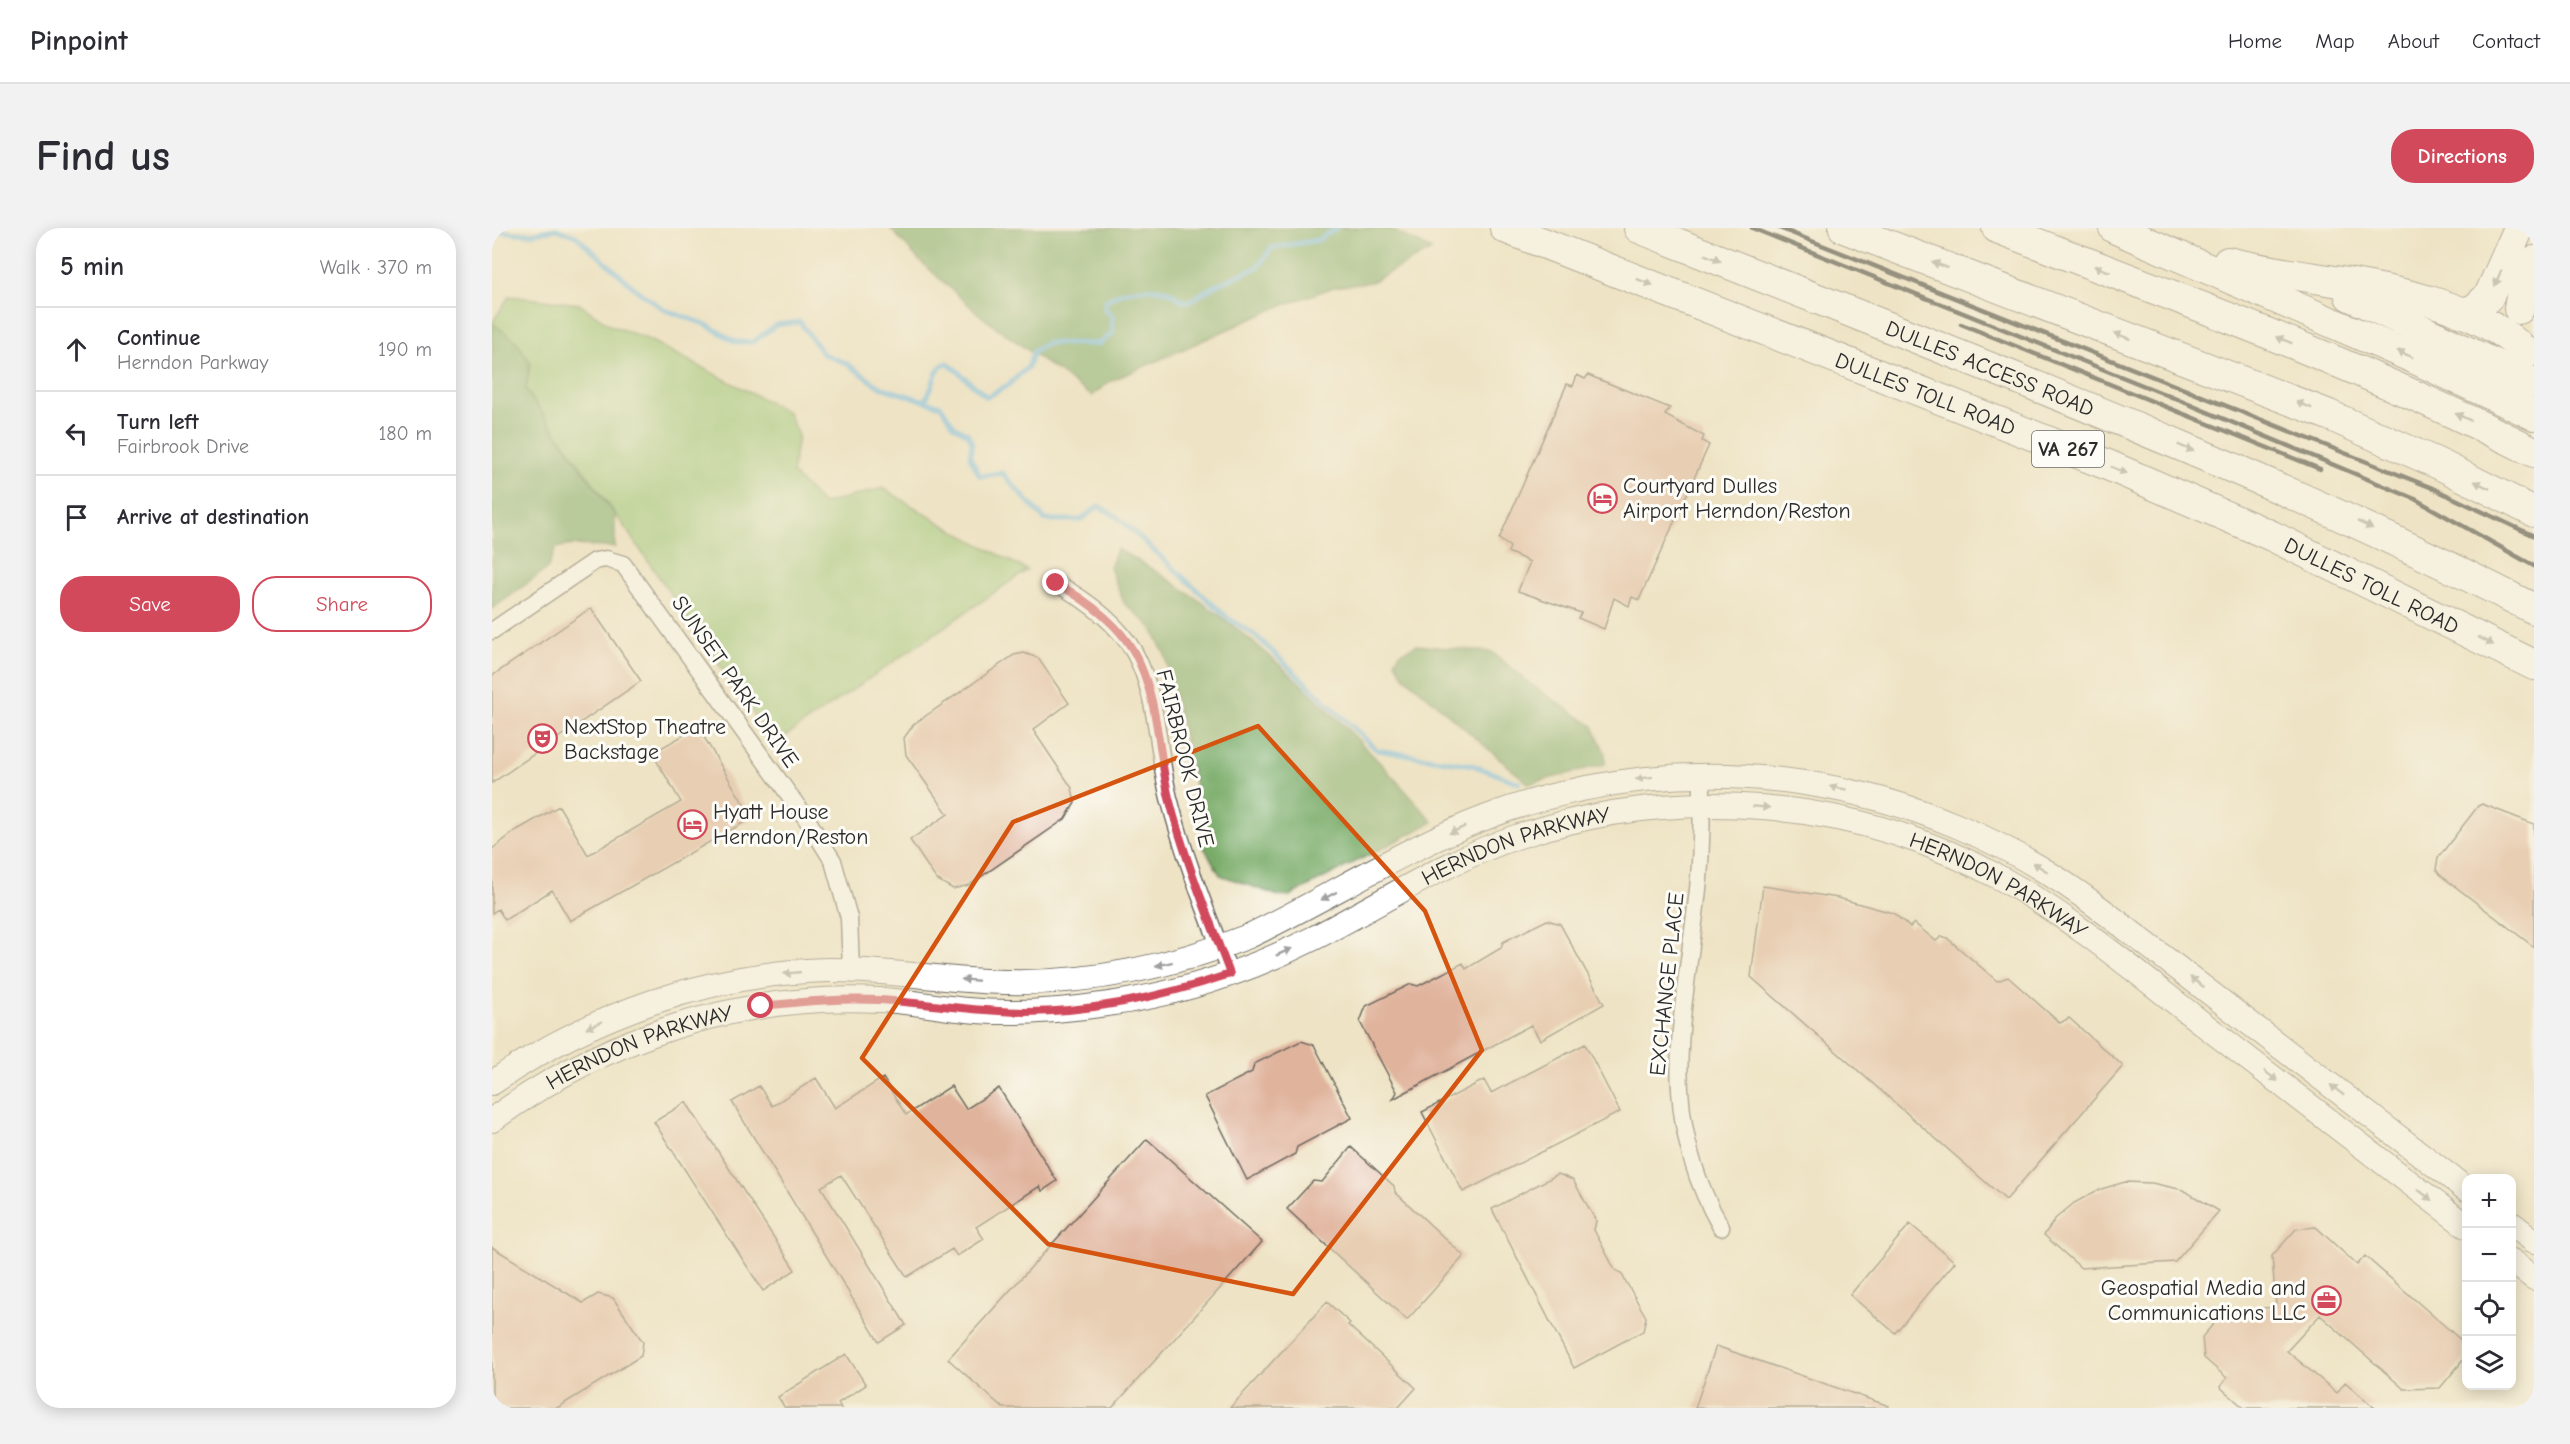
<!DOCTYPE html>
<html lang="en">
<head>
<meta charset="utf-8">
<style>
  :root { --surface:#fff; --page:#f2f2f3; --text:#2b2b33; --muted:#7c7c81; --line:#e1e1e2; --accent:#d1495b }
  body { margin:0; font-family:"Comic Neue",sans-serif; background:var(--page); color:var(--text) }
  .controls { position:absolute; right:18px; bottom:18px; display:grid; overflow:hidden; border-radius:12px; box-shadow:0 3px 15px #0003 }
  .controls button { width:54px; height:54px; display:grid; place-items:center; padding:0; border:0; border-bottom:2px solid var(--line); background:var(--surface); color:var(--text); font:30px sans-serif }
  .stop { position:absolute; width:18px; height:18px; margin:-14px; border:4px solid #d1495b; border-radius:50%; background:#fff }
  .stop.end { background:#d1495b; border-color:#fff; box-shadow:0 2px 6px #0008 }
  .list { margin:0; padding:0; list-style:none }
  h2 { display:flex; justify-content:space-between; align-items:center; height:78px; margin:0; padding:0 24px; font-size:26px }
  h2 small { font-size:20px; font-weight:400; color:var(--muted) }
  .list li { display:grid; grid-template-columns:39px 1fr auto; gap:18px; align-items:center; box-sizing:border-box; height:84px; padding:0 24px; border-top:2px solid var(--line) }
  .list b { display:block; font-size:22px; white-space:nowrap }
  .list p { margin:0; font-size:20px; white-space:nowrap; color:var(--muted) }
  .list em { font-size:20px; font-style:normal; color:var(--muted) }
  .actions { display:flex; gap:12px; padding:18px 24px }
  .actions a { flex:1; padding:14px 0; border:2px solid var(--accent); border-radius:24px; text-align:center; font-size:21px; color:var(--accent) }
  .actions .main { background:var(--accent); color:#fff }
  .icon { flex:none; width:33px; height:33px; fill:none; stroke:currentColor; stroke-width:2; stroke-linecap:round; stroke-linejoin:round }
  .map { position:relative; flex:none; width:2042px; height:1180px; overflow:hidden; border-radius:24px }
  header { display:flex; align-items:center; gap:36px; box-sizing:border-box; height:84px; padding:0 30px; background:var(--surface); border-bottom:2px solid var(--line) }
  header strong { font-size:28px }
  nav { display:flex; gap:33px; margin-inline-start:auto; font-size:21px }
  .intro { display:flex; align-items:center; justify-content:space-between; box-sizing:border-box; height:144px; padding:0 36px }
  h1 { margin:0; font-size:42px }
  .button { padding:15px 27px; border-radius:24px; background:var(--accent); color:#fff; font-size:21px; font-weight:700 }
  main { display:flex; gap:36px; padding:0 36px }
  aside { flex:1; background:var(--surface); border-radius:24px; box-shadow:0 3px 15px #0003 }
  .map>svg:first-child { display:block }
  .green { fill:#95c676; stroke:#607850; stroke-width:1.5 }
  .forest { fill:#78ab67; stroke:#526b49; stroke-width:1.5 }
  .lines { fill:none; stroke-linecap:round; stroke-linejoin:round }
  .stream { stroke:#6fbbe9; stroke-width:5 }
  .building { fill:#e0b39c }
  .street-casing { stroke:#6f6b61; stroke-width:19 }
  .secondary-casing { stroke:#6f6b61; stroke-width:26 }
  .highway-casing { stroke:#6f6b61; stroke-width:32 }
  .street { stroke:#fff; stroke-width:16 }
  .secondary { stroke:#fff; stroke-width:24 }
  .highway { stroke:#fff; stroke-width:30 }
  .rail { stroke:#2b2b2b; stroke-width:4.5 }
  .oneway { fill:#a0a0a0 }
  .route { stroke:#d1495b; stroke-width:8 }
  .marked { fill:none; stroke:#d5540f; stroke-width:4.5; stroke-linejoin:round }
  .labels { text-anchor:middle; stroke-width:6; stroke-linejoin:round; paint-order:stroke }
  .shield { fill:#fdfcf7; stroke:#6a6a68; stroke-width:1.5 }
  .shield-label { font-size:21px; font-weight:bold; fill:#2b2b2b }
  .street-label { font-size:22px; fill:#2b2b2b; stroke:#fdfcf7 }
  .poi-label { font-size:22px; fill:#2b2b2b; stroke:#fdfcf7; text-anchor:start }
</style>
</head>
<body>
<header>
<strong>Pinpoint</strong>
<nav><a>Home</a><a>Map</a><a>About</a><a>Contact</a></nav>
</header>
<div class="intro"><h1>Find us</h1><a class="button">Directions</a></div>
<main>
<aside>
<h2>5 min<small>Walk · 370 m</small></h2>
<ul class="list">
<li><svg class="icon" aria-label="ahead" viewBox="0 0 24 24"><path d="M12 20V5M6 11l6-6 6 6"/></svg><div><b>Continue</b><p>Herndon Parkway</p></div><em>190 m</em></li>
<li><svg class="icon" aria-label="left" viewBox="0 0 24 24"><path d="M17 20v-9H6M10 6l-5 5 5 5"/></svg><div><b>Turn left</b><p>Fairbrook Drive</p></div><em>180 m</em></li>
<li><svg class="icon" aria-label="arrive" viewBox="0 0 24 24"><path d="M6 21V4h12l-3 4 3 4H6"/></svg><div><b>Arrive at destination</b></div></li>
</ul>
<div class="actions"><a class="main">Save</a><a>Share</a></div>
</aside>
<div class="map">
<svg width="2042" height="1180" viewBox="0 0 2042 1180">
  <rect width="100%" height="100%" fill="#fdfcf7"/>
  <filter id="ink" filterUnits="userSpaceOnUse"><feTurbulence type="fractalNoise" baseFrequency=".0167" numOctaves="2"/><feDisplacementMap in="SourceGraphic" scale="12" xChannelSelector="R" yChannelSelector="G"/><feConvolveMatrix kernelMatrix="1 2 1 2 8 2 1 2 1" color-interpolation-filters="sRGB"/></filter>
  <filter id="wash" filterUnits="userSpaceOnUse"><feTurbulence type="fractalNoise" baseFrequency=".008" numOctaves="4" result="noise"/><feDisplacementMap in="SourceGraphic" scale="24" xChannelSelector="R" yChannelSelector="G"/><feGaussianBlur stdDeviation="1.35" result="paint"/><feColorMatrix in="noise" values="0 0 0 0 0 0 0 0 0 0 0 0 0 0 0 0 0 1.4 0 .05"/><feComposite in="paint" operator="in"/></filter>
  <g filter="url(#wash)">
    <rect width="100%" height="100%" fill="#eee3c5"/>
    <path class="green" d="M17,68l70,8 33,22 31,11 145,75 10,24 -6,37 31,31 60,-16 59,36 85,46 -253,174 -155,-225 -93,-129 4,-28 -14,-21 -24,-18z"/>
    <path class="forest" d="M398,0h499l43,22 -61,32 -37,5 -58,21 -167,74 -17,14 -110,-79 -63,-57z
      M0,95l24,18 14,21 -4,28 89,125v32c-21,1 -40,-5 -59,1l-9,21 -55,40z
      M625,321c121,65 227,170 316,273l-144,74h-10l-59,-21 -19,-33 2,-22 -38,-165 -14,-28 -27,-24 -14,-35z
      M924,417l76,7 45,37 56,37 12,27v11l-76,20 -125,-108 -9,-15 5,-8z"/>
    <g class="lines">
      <path class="stream" d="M0,3l38,3 26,-5 20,7 63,56 26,18 42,15 29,17h17l23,-17 24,-3 23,32 23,9 34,24 61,19 13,20 14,8 4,8 -2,15 10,19 22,-3 43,47h35l19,-14 18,11 111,101 28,18 121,114 95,15 47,18
        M433,171c11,-12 6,-31 23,-36l39,34 21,-12 20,-18 5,-15 15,-9 50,1 15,-11 -1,-18 -7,-5v-8c13,-12 44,-16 62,-11 8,3 12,10 21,11l28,-17 42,-18 13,-19 47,-8 19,-12"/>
    </g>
    <g id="blocks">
      <path class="building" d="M1085,147l8,4 3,-4 82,33 -5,7 39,21 -2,5 7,4 -70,155 -7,-3 -3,9 -15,-8 -10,31 -26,-11 3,-5 -63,-22 12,-29 -22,-10 2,-5 -11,-8 68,-155 6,2z
        M99,380l50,73 -149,102v-107z
        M532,425l14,5 31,45 -36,27 39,58 3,15 -10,16 -96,66 -16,4 -17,-10 -26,-39 38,-26 -42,-59 -2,-17 10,-14 100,-69z
        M206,499l54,91 -182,103 -18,-31 -47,30 -7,-11 -6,4v-64l25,-19 42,-24 29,49 93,-53 -29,-49z
        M1990,576l52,20v123l-95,-73 -3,-5 2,-11 40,-52z
        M1271,658l75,12 55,15 17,14 4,-4 22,18 6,-5 5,2 50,43 11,-4 52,46 9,-5 54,48 -117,134 -255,-223z
        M1055,692l13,4 44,80 -64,36 -9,-15 -138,74 4,-7 -37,-70 6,-16 45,-22 7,2 45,-23 3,6 35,-21 2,-6z
        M809,813l13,4 38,73 -55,29 -2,7 -48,26 -42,-84 47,-24 2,-8z
        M1093,816l35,68 -157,80 -41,-80 62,-32 7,13z
        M324,850l19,30 48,-30 23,37 45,-29 15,23 33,-21 58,93 -15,10 -2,-5 -64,41 8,12 -27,17 -5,-7 -45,28 -66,-102 -20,12 85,138 -27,17 -147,-240 27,-16 13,20z
        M194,874l109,168 -32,21 -109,-169z
        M655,911l115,103 -150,166h-109l-55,-49z
        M859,919l43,39 1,6 69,64 -57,64 -120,-111 26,-28 9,1z
        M1066,946l15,6 23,41 -2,9 21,40 6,3 25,44 -3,14 -69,37 -82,-159z
        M1633,954l27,1 31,7 36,21 -44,51 -94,6 -37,-33 11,-16 19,-16 24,-13z
        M1418,996l45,38 -60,71 -45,-38z
        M1824,999l41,38 8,-9 97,85 2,18 -24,29 -36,1 -84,-74 -33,36 50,42 8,-11 30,26h-131l-24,-21 7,-9 -23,-20 -2,-21 23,-26 51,-4 -4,-51 24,-27z
        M0,1019l91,56 15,-9 15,4 30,44 -2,14 -84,52h-65z
        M835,1074l23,21 -2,2 68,63 -18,20h-168z
        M1224,1118l173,60 -1,2h-193z
        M354,1126l20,31 -28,18 3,5h-56l-7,-11z"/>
    </g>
  </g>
  <g filter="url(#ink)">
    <use href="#blocks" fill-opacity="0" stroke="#6f6b61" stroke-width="1.5"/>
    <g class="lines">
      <defs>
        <path id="street" d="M564,355c30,17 61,39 78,69 24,43 23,99 35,146 15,59 39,118 61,176
          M0,403l103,-70 11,-2 17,5 185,257 25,40 16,57 2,52
          M1210,546c0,38 0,77 -4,115 -13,124 -44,221 23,338"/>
        <g id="secondary">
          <path d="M0,855c98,-68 217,-110 336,-113 60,-1 118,11 177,12 84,2 166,-15 244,-46 80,-38 155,-88 238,-119 205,-79 436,-42 611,90l368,282"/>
          <path id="s1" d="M0,892c113,-83 248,-127 388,-120 29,1 58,7 87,10 47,5 94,1 141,-6 72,-10 141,-33 206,-66 68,-35 133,-78 205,-102 160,-53 337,-38 485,44 73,41 138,97 203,147 87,67 173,133 259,199"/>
          <path d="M2020,996l22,17"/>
          <path d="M2020,1033l22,17"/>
        </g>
        <g id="highway">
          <path id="s2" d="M1013,0l598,235 169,73 262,129"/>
          <path id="s3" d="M1147,0c301,121 606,233 895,381"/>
          <path d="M1352,0l485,187 112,50 93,47"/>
          <path d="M1505,0c181,70 364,137 537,224"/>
          <path d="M1622,0l297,129 123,58"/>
          <path d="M1736,34c92,23 229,22 299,91"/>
          <path d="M1858,68l184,87"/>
          <path d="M2027,81l4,-24 11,-24"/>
          <path d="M1970,85l13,-4 14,-13 30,-68"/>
        </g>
      </defs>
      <use href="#street" class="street-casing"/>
      <use href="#secondary" class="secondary-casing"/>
      <use href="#highway" class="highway-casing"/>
      <use href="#street" class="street"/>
      <use href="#secondary" class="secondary"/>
      <use href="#highway" class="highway"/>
      <path class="rail" d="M1260,0l410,165 253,106 119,67
        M1287,0l651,259 104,49
        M1469,96l359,145"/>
    </g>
    <defs><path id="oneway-solid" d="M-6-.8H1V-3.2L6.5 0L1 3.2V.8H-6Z" transform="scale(1.5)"/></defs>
    <g class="oneway">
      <use href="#oneway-solid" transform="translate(1221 30) rotate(22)"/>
      <use href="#oneway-solid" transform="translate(1448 37) rotate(-159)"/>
      <use href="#oneway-solid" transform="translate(1610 41) rotate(-159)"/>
      <use href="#oneway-solid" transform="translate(2006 50) rotate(113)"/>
      <use href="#oneway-solid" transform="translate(1153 54) rotate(21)"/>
      <use href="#oneway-solid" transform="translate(1630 108) rotate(-159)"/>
      <use href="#oneway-solid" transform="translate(1792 112) rotate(-158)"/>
      <use href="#oneway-solid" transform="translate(1913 126) rotate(-156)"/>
      <use href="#oneway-solid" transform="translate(1812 177) rotate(-158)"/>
      <use href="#oneway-solid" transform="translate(1971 189) rotate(-155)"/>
      <use href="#oneway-solid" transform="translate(1694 220) rotate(22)"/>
      <use href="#oneway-solid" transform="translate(1627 242) rotate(23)"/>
      <use href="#oneway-solid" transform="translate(1990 257) rotate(-154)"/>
      <use href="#oneway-solid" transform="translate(1873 297) rotate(25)"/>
      <use href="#oneway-solid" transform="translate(1994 413) rotate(27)"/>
      <use href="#oneway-solid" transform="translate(1152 550) rotate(173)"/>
      <use href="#oneway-solid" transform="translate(1346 560) rotate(-169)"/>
      <use href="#oneway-solid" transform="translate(1269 579) rotate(5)"/>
      <use href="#oneway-solid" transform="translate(965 602) rotate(156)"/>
      <use href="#oneway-solid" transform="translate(1548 639) rotate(-148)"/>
      <use href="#oneway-solid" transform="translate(837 668) rotate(152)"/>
      <use href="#oneway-solid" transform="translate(792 724) rotate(-24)"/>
      <use href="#oneway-solid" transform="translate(672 736) rotate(166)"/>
      <use href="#oneway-solid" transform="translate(300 745) rotate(174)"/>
      <use href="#oneway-solid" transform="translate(478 752) rotate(-175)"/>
      <use href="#oneway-solid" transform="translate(1705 754) rotate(-143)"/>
      <use href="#oneway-solid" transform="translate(102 797) rotate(156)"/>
      <use href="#oneway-solid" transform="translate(1779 848) rotate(38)"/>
      <use href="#oneway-solid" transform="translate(1845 862) rotate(-142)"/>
      <use href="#oneway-solid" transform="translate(1933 967) rotate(38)"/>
    </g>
  </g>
  <g class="lines" filter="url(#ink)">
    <path class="route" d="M269,778c39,-4 79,-8 118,-6 49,3 97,12 146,12 69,0 139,-16 205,-38 -22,-58 -46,-117 -61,-176 -11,-47 -11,-103 -35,-146 -17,-30 -48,-52 -78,-69"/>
  </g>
  <path d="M0 0H2042V1180H0ZM766,498l167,185 57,139 -189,244 -245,-50 -186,-186 151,-236z" fill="#eee3c5" fill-opacity=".55" fill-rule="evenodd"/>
  <path class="marked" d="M766,498l167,185 57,139 -189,244 -245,-50 -186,-186 151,-236z"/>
  <defs>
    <symbol id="hotel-ring" viewBox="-11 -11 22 22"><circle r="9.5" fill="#fdfcf7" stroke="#d1495b" stroke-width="1.5"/><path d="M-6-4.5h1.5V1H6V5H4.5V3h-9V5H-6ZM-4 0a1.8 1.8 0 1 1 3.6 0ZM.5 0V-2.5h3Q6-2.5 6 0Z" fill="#d1495b"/></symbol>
    <symbol id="theatre-ring" viewBox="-11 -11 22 22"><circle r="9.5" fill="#fdfcf7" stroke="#d1495b" stroke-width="1.5"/><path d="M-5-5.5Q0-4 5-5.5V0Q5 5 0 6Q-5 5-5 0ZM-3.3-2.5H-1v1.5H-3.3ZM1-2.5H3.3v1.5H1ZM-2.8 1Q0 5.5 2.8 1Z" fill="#d1495b"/></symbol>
    <symbol id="office-ring" viewBox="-11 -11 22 22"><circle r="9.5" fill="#fdfcf7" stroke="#d1495b" stroke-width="1.5"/><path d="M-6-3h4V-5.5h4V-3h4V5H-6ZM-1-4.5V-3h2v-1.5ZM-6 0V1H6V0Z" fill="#d1495b"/></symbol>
  </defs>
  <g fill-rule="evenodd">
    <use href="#hotel-ring" x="1094" y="254" width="33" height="33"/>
    <use href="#theatre-ring" x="34" y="494" width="33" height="33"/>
    <use href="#hotel-ring" x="184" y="580" width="33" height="33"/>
    <use href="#office-ring" x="1818" y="1056" width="33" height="33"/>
  </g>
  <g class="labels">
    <rect class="shield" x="1540" y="203" width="72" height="36" rx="4.5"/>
    <g class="shield-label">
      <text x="1576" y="228">VA 267</text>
    </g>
    <g class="street-label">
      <text dy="8" stroke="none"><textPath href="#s3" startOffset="378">DULLES ACCESS ROAD</textPath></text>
      <text dy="8" stroke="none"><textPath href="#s2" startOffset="452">DULLES TOLL ROAD</textPath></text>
      <text dy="8" stroke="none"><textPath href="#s2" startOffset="938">DULLES TOLL ROAD</textPath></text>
      <text transform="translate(244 453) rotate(55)" y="8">SUNSET PARK DRIVE</text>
      <text transform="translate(694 530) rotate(76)" y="8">FAIRBROOK DRIVE</text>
      <text dy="8" stroke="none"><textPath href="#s1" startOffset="1084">HERNDON PARKWAY</textPath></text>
      <text dy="8" stroke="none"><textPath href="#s1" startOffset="1588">HERNDON PARKWAY</textPath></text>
      <text transform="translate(1174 756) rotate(-84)" y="8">EXCHANGE PLACE</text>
      <text dy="8" stroke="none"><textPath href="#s1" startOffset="166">HERNDON PARKWAY</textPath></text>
    </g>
    <g class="poi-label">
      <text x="1131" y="265">Courtyard Dulles<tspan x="1131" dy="25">Airport Herndon/Reston</tspan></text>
      <text x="72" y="506">NextStop Theatre<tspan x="72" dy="25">Backstage</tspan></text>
      <text x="221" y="591">Hyatt House<tspan x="221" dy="25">Herndon/Reston</tspan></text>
      <text x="1814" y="1067" text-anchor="end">Geospatial Media and<tspan x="1814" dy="25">Communications LLC</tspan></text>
    </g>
  </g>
</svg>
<div class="controls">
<button>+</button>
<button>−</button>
<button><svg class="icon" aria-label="locate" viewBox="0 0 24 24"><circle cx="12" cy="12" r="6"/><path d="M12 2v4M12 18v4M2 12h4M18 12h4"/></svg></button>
<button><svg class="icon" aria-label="layers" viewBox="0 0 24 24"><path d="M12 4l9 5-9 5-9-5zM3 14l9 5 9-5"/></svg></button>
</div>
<div class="stop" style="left:269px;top:778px"></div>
<div class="stop end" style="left:564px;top:355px"></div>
</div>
</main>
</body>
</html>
